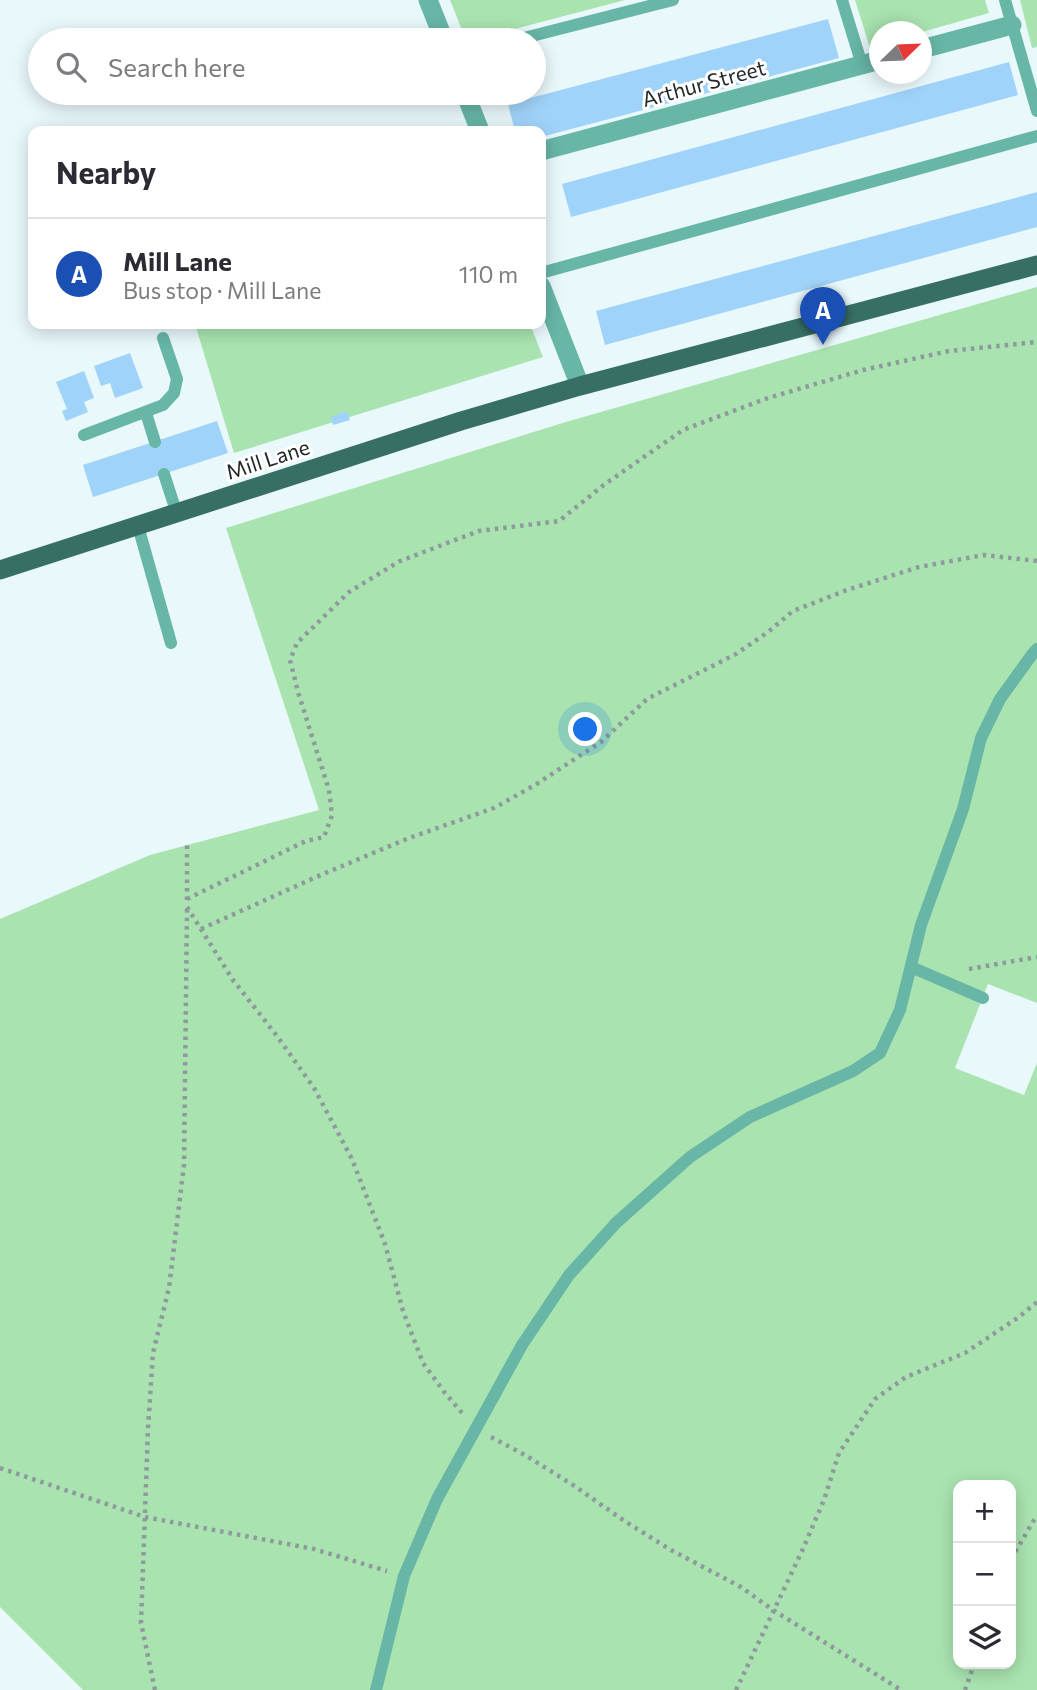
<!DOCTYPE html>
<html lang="en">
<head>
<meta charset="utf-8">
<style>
  :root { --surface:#fff; --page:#f7f7f7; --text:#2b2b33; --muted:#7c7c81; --line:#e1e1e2; --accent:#0b8043 }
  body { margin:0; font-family:Commissioner,sans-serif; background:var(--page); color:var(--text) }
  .controls { position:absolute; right:21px; bottom:21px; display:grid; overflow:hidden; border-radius:14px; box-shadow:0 4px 18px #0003 }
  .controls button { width:63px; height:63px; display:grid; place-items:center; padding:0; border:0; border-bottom:2px solid var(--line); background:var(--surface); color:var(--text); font:35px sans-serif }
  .compass { position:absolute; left:869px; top:21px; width:63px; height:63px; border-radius:50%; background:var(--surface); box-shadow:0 4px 18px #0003; rotate:67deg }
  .you { position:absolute; left:586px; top:730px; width:24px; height:24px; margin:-18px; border:5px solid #fff; border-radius:50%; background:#1a73e8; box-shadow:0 0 0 10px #1a73e833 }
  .badge { display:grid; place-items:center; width:46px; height:46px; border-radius:50%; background:var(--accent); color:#fff; font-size:23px; font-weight:700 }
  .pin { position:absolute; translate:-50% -58px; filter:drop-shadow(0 2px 4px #0008) }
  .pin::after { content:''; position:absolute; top:37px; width:24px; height:21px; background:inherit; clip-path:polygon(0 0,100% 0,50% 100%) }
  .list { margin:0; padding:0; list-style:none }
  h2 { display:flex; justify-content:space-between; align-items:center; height:91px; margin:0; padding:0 28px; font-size:30px }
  h2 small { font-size:23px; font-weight:400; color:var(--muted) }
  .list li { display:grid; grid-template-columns:46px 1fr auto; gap:21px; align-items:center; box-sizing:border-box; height:112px; padding:0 28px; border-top:2px solid var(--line) }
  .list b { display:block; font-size:26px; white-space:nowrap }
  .list p { margin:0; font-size:23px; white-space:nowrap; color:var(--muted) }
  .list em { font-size:23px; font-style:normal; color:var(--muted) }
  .icon { flex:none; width:38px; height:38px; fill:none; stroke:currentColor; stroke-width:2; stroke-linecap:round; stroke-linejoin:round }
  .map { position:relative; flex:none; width:1037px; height:1690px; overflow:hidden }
  .search { position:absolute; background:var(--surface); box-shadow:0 4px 18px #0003; left:28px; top:28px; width:518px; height:77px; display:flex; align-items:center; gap:18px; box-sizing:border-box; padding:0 24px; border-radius:38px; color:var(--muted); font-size:26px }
  .panel { position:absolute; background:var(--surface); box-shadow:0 4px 18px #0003; left:28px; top:126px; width:518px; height:203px; border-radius:14px }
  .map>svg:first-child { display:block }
  .green { fill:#a9e4b0; fill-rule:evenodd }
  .building { fill:#a0d3f9 }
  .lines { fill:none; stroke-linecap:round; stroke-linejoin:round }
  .path { stroke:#8f9a9c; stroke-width:4.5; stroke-dasharray:3.5 5; stroke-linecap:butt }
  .service { stroke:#67b6a6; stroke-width:12 }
  .minor { stroke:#67b6a6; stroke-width:19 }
  .tertiary { stroke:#67b6a6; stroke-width:19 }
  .primary { stroke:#376f64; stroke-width:19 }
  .labels { text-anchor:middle; stroke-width:6; stroke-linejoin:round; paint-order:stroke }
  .street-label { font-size:21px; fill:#222829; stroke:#fff }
</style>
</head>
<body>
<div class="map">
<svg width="1037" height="1690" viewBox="0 0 1037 1690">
  <rect width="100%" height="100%" fill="#e9f8fb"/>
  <path class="green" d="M450,0h175l-152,40h-7z
    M855,0h130l4,13 -67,19h-42l-1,13 -9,3z
    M1020,0h17v47l-5,1z
    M1037,287v716l-49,-19 -33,84 69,27 13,-32v627h-954l-83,-83v-688l150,-64 169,-45 -93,-282 340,-106zM958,1485h53v179h-53z
    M195,324h335l13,33 -309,96z"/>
  <path class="building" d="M828,19l11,39 -298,79v-6h-26l-7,-27z
    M1009,62l9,33 -447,122 -9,-33z
    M1037,192v35l-432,118 -9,-34z
    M130,353l13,35 -28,10 -5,-15 -9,3 -7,-20z
    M84,371l10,27 -10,4 4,10 -22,9 -4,-10 5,-2 -11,-27z
    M347,411l3,9 -17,5 -2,-8z
    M217,421l11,32 -135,44 -10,-32z"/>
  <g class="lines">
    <path class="path" d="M187,899l119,-58 18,-4 8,-22 -3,-25 -31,-98 -8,-32 7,-17 52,-51 51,-31 79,-30 80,-10 46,-37 78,-54 82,-31 98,-29 86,-19 88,-9
      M187,900v-55
      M187,907l46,73 44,56 37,52 38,71 33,85 18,67 20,52 22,30 18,21
      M201,929l122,-55 86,-36 85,-30 41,-23 66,-43 46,-43 89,-45 32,-22 25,-21 54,-21 72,-23 65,-12 53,6
      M969,969l68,-12
      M491,1437l34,18 48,30 53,37 45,28 70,37 32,23 128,80
      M0,1468l145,49 169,32 73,22
      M1011,1559l26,-44
      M155,1690l-14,-67 7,-194 5,-76 16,-65 15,-123 3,-256
      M736,1690l66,-139 22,-51 15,-47 36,-54 31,-22 59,-24 54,-36 18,-15
      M965,1690l9,-26"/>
    <path class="service" d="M842,0l20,65
      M1005,0l32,111
      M516,40l157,-40
      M541,273l496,-137
      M146,413l9,29
      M84,435l79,-30 11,-12 3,-14 -14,-41
      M164,474l13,40
      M138,526l33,117
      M911,967l72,31
      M376,1690l28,-114 33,-77 85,-154 47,-70 47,-52 74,-66 60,-40 103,-46 27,-18 20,-43 21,-85 42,-116 18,-71 19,-39 31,-43 6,-7"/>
    <path class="minor" d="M922,49l90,-24
      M541,151l339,-91"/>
    <path class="tertiary" d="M428,0l16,40
      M465,93l15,38
      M541,286l39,100"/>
    <path class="primary" d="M0,570l461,-149 119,-35 457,-121"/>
  </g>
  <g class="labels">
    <g class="street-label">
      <text transform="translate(704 84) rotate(-15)" y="7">Arthur Street</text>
      <text transform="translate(268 460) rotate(-18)" y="7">Mill Lane</text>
    </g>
  </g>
</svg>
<div class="controls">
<button>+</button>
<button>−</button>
<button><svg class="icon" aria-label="layers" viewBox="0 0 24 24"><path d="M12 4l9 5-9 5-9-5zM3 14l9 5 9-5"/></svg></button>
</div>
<svg class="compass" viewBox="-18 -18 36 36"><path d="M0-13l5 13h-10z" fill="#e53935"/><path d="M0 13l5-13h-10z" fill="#7c7c81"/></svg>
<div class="you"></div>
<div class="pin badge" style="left:823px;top:345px;background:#1a4fb4">A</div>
<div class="search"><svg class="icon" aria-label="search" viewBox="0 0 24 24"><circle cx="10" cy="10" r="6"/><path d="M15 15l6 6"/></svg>Search here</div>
<section class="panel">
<h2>Nearby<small></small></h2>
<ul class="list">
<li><span class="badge" style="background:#1a4fb4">A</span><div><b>Mill Lane</b><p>Bus stop · Mill Lane</p></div><em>110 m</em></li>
</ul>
</section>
</div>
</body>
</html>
